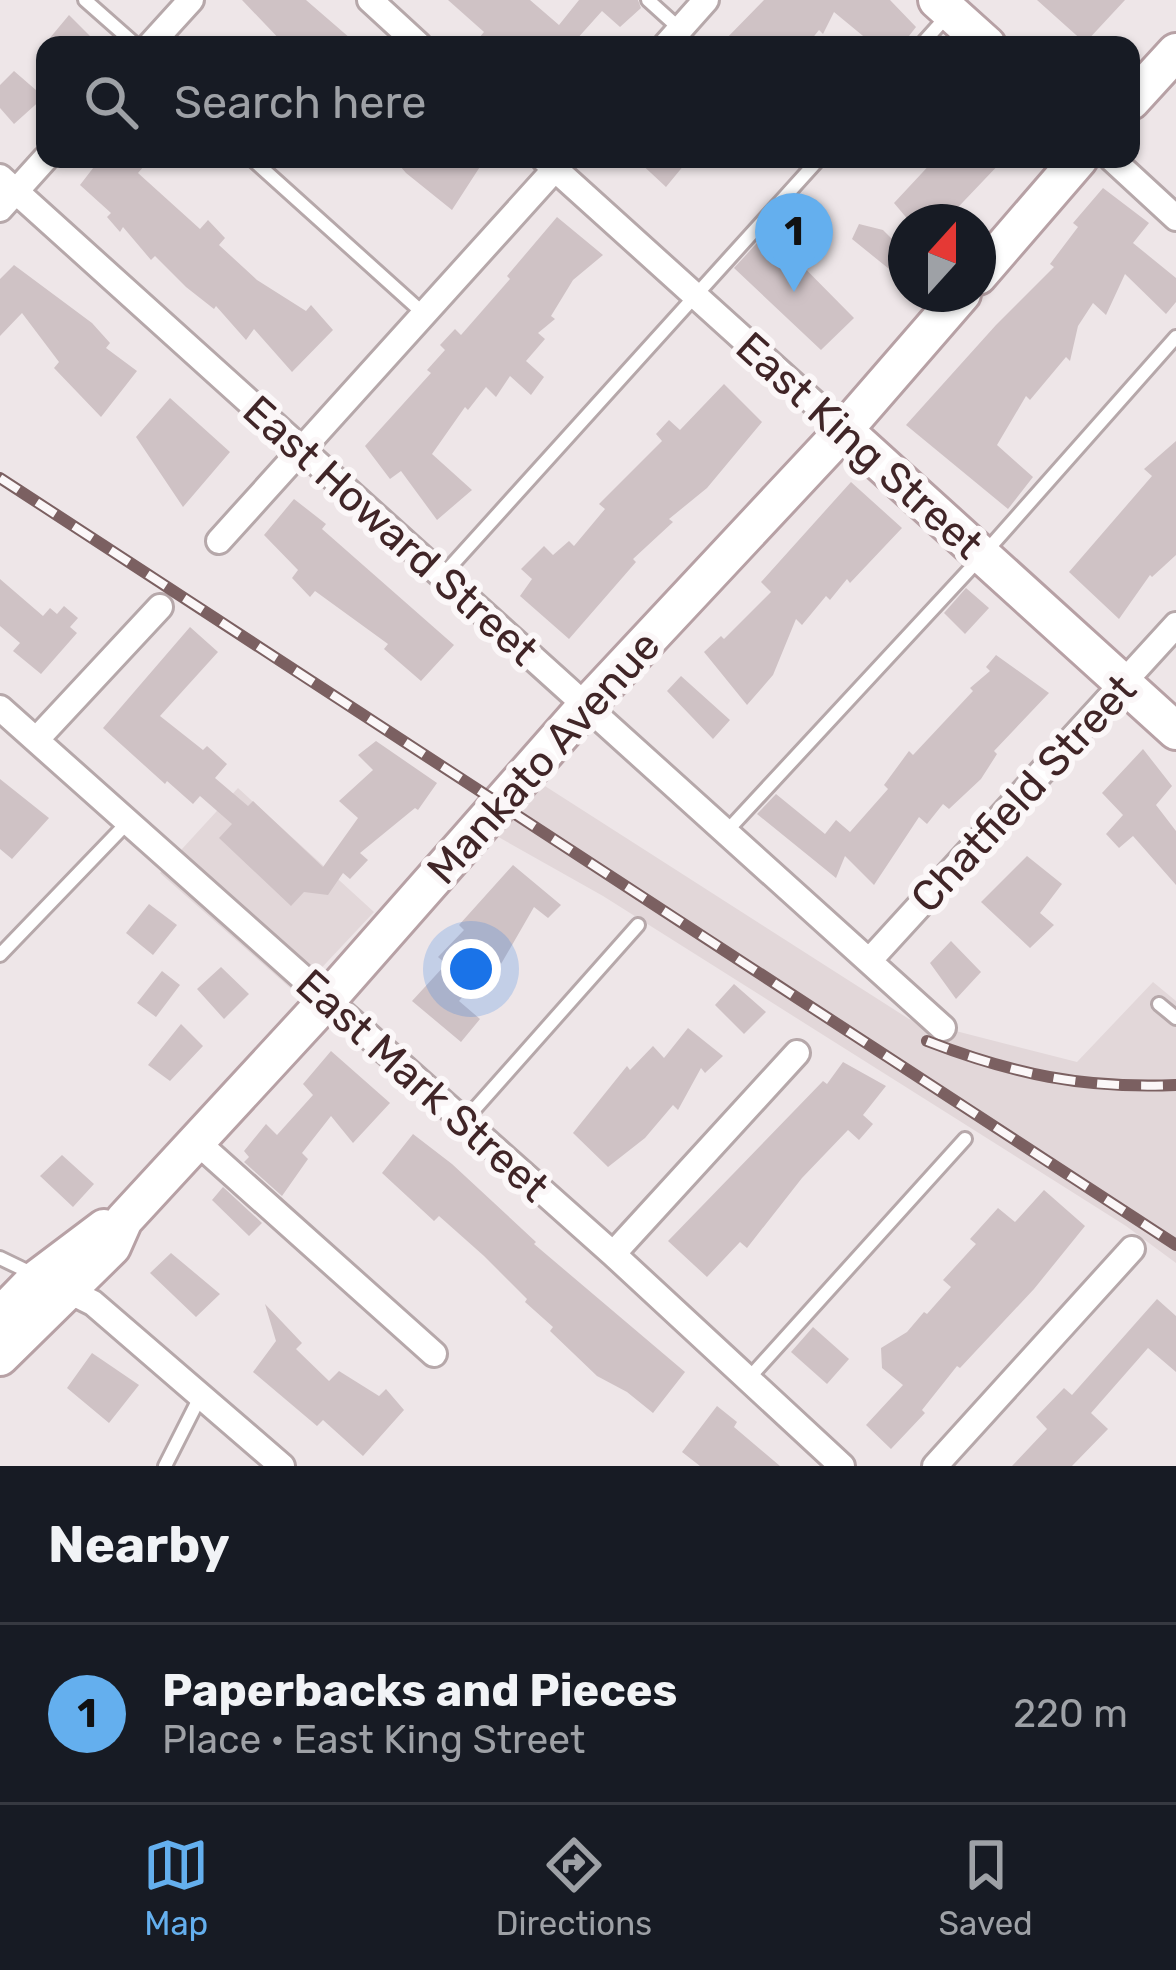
<!DOCTYPE html>
<html lang="en">
<head>
<meta charset="utf-8">
<style>
  :root { --surface:#171b24; --page:#20242c; --text:#f1f3f6; --muted:#9ea1a6; --line:#363941; --accent:#64afee }
  body { margin:0; font-family:Rubik,sans-serif; background:var(--page); color:var(--text) }
  .compass { position:absolute; left:888px; top:204px; width:108px; height:108px; border-radius:50%; background:var(--surface); box-shadow:0 3px 9px #0004; rotate:21deg }
  .you { position:absolute; left:471px; top:969px; width:42px; height:42px; margin:-30px; border:9px solid #fff; border-radius:50%; background:#1a73e8; box-shadow:0 0 0 18px #1a73e833 }
  .badge { display:grid; place-items:center; width:78px; height:78px; border-radius:50%; background:var(--accent); color:#111; font-size:39px; font-weight:700 }
  .pin { position:absolute; translate:-50% -99px; filter:drop-shadow(0 3px 6px #0008) }
  .pin::after { content:''; position:absolute; top:63px; width:42px; height:36px; background:inherit; clip-path:polygon(0 0,100% 0,50% 100%) }
  .list { margin:0; padding:0; list-style:none }
  h2 { display:flex; justify-content:space-between; align-items:center; height:156px; margin:0; padding:0 48px; font-size:51px }
  h2 small { font-size:39px; font-weight:400; color:var(--muted) }
  .list li { display:grid; grid-template-columns:78px 1fr auto; gap:36px; align-items:center; box-sizing:border-box; height:180px; padding:0 48px; border-top:3px solid var(--line) }
  .list b { display:block; font-size:45px; white-space:nowrap }
  .list p { margin:0; font-size:39px; white-space:nowrap; color:var(--muted) }
  .list em { font-size:39px; font-style:normal; color:var(--muted) }
  .icon { flex:none; width:66px; height:66px; fill:none; stroke:currentColor; stroke-width:2; stroke-linecap:round; stroke-linejoin:round }
  .map { position:relative; flex:none; width:1176px; height:1466px; overflow:hidden }
  .search { position:absolute; background:var(--surface); box-shadow:0 3px 9px #0004; left:36px; right:36px; top:36px; height:132px; display:flex; align-items:center; gap:30px; box-sizing:border-box; padding:0 42px; border-radius:24px; color:var(--muted); font-size:45px }
  .sheet { height:336px; background:var(--surface) }
  nav { display:flex; justify-content:space-around; align-items:center; box-sizing:border-box; height:168px; border-top:3px solid var(--line); background:var(--surface); font-size:33px; color:var(--muted) }
  nav a { display:grid; justify-items:center; gap:6px }
  nav .on { color:var(--accent) }
  .map>svg:first-child { display:block }
  .built { fill:#e2d7d9 }
  .building { fill:#cfc2c5 }
  .lines { fill:none; stroke-linecap:round; stroke-linejoin:round }
  .lane-casing { stroke:#b6a8aa; stroke-width:18 }
  .street-casing { stroke:#b6a8aa; stroke-width:30 }
  .secondary-casing { stroke:#b7a1a5; stroke-width:42 }
  .lane { stroke:#fff; stroke-width:12 }
  .street { stroke:#fff; stroke-width:24 }
  .secondary { stroke:#fff; stroke-width:36 }
  .rail-casing { stroke:#7b6061; stroke-width:12 }
  .rail { stroke:#fbf7f8; stroke-width:8; stroke-dasharray:22; stroke-linecap:butt }
  .labels { text-anchor:middle; stroke-width:12; stroke-linejoin:round; paint-order:stroke }
  .street-label { font-size:42px; fill:#402527; stroke:#fbf7f8 }
</style>
</head>
<body>
<div class="map">
<svg width="1176" height="1466" viewBox="0 0 1176 1466">
  <rect width="100%" height="100%" fill="#eee6e8"/>
  <path class="built" d="M509,763l400,256 168,43 76,-80 23,19v262l-50,-37 -523,-330 -142,-80z
    M238,788l136,124 -77,82 -137,-121z"/>
  <path class="building" d="M242,0h64l52,45h-73z
    M448,0h82l29,25 20,-25h59l3,8 -21,19 -18,-16 -26,29 6,5h-109l11,-13z
    M764,0h126l26,27 -14,18h-28l-40,-33 -11,22 -4,-4 -12,15h-87z
    M1037,0h88l-40,43z
    M69,15l30,30h-55z
    M14,71l30,26 -30,27 -14,-16v-23z
    M100,159h50l-12,14 62,56 8,-9 17,18 -6,7 38,35 49,31 5,-6 22,25 -41,42 -38,-43 -8,11 -30,-34 -2,3 -28,-22 -31,-31 -4,4 -28,-33 -3,5 -13,-15 4,-4 -31,-28z
    M394,159h91l-33,51 -46,-37z
    M636,159h53l-23,28z
    M935,159h69l-60,63h-34l-16,-19z
    M1103,188l46,35 -16,20 43,35v24l-10,12 -41,-40 -19,41 -13,-12 -15,23 -8,35 -4,-4 -36,43 -4,-4 -29,49 36,32 -25,32 -102,-84 90,-100 58,-58 -4,-3 28,-37 -5,-4z
    M557,217l46,38 -30,25 -22,36 4,3 -17,14 7,6 -19,22 18,16 -13,18 -21,-19 -14,21 -10,-10 -18,23 -3,-3 -33,47 40,36 -35,30 -36,-49 -11,8 -25,-33 66,-73 -4,-3 18,-20 -5,-5 15,-16 6,6 49,-56 -3,-3z
    M859,224l24,6 23,23v6l-12,14 -42,-34z
    M768,231l86,87 -33,32 -87,-82z
    M14,265l78,58 18,20 -4,5 31,23 -36,46 -47,-49 5,-6 -37,-49 -22,23v-57z
    M724,384l38,38 -55,66 -38,31 4,3 -40,37 3,3 -67,77 -49,-43 12,-17 -11,-10 23,-23 9,9 16,-14 5,5 31,-37 -6,-5 63,-63 -6,-7 13,-14 11,10z
    M170,398l60,54 -47,55 -47,-70z
    M1176,441v114l-24,22 -2,-2 -31,44 -50,-47 83,-96 -8,-7z
    M851,482l51,46 -52,55 -3,-4 -17,21 -4,-4 -24,29 -6,-6 -23,56 -26,30 -43,-53 17,-16 3,3 47,-47 -10,-10z
    M294,499l32,25 -4,5 132,116 -33,36 -37,-32 4,-5 -73,-53 -5,6 -18,-19 6,-8 -34,-35z
    M0,579l43,37 7,-8 7,6 7,-8 14,12 -8,9 7,6 -36,41 -28,-23 7,-8 -20,-17z
    M966,588l23,20 -24,26 -21,-21z
    M190,627l28,25 -58,64 43,34 4,-4 20,18 -12,14 33,28 5,-5 70,66 35,-49 -19,-17 34,-31 -15,-15 18,-14 61,42 -19,27 -3,-2 -55,45 8,7 -18,19 -7,-6 -15,22 -24,-3 -13,14 -72,-68 13,-14 -32,-28 -7,8 -26,-23 -2,3 -62,-56z
    M996,655l53,38 -55,58 3,3 -16,25 -32,30 -6,-5 -16,20 -8,-7 -45,68 -29,-29 -9,22 -79,-64 19,-20 49,40 11,-14 14,12 38,-43 -4,-4 25,-34 4,4 60,-64 -3,-3 20,-17 -4,-4z
    M681,676l49,44 -17,19 -46,-48z
    M1143,749l29,37 -16,19 20,26v54l-43,-49 -14,12 -13,-14 17,-19 -21,-22z
    M0,779l49,39 -37,41 -12,-10z
    M1027,856l35,28 -22,29 14,12 -24,23 -49,-46z
    M513,865l48,40 -13,13 -14,-11 -33,57 -5,-6 -37,43 21,18 -19,23 -49,-41 34,-37 -8,-7 26,-27 -5,-5z
    M149,904l28,21 -24,30 -27,-22z
    M951,941l30,31 -25,27 -26,-36z
    M221,967l28,27 -25,25 -27,-30z
    M162,971l18,14 -24,32 -19,-14z
    M734,984l32,28 -22,22 -29,-29z
    M181,1024l22,22 -33,35 -22,-16z
    M688,1028l35,28 -18,17 -4,-5 -23,42 -5,-5 -28,33 -37,29 -35,-34 54,-67 3,4 23,-24 11,12z
    M331,1051l59,52 -37,40 -22,-27 -29,37 6,6 -26,37 -38,-34 5,-5 -5,-6 22,-27 11,11 36,-40 -10,-11z
    M843,1062l43,24 -23,29 10,9 -14,16 -11,-10 -46,48 -55,70 -7,-6 -33,35 -39,-36 155,-160 4,3z
    M413,1134l39,30 84,78 -2,2 151,128 -32,41 -26,-21 -30,-16 -47,-45 3,-4 -28,-25 2,-3 -43,-43 -45,-40 -5,5 -52,-48z
    M62,1155l32,29 -21,23 -33,-31z
    M223,1187l39,36 -13,13 -37,-36z
    M1044,1190l41,36 -51,63 -74,79 -3,-2 -35,44 3,3 -34,36 -25,-24 37,-40 -21,-17 -1,-20 26,-16 17,-20 3,2 24,-27 -8,-7 33,-36 -6,-5 28,-31 17,14z
    M171,1253l49,41 -24,23 -46,-44z
    M1157,1299l19,17v56l-28,-24 -57,65 17,16 -36,37h-60l35,-37 -11,-12 28,-29 8,7z
    M265,1304l37,39 -6,6 33,32 10,-10 40,25 7,-7 18,21 -41,46 -40,-36 -6,6 -64,-54 23,-31z
    M813,1327l36,32 -22,25 -36,-32z
    M92,1353l47,32 -30,38 -42,-35z
    M717,1406l20,16 -3,5 46,39h-80l-18,-14z"/>
  <g class="lines">
    <defs>
      <path id="lane" d="M85,0l51,45
        M648,0l32,29
        M921,45l27,-30
        M252,159l171,154
        M442,576l377,-417
        M726,832l256,-276 194,-219
        M0,955l128,-133
        M1159,1004l17,14
        M464,1121l174,-196
        M0,1258l31,15
        M749,1378l216,-239
        M165,1466l35,-69"/>
      <path id="street" d="M370,0l49,45
        M150,45l41,-45
        M666,45l40,-45
        M544,159l300,271
        M1112,159l64,59
        M0,177l943,851
        M0,209l45,-50
        M219,541l345,-382
        M0,708l613,546 229,212
        M36,740l124,-133
        M869,961l307,-336
        M197,1142l237,212
        M613,1254l184,-201
        M67,1290l26,13 189,163
        M935,1466l197,-217"/>
      <path id="secondary" d="M937,0l50,45
        M1131,101l45,-49
        M978,276l101,-117
        M844,430l332,301
        M0,1316l35,-36 69,-52
        M0,1357l112,-110 12,-27 203,-220 259,-294 258,-276 118,-136"/>
    </defs>
    <use href="#lane" class="lane-casing"/>
    <use href="#street" class="street-casing"/>
    <use href="#secondary" class="secondary-casing"/>
    <use href="#lane" class="lane"/>
    <use href="#street" class="street"/>
    <use href="#secondary" class="secondary"/>
    <defs>
      <path id="rail" d="M0,478l1176,767
        M927,1041c86,33 156,48 249,44"/>
    </defs>
    <use href="#rail" class="rail-casing"/>
    <use href="#rail" class="rail"/>
  </g>
  <g class="labels">
    <g class="street-label">
      <text transform="translate(860 445) rotate(42)" y="15">East King Street</text>
      <text transform="translate(391 530) rotate(42)" y="15">East Howard Street</text>
      <text transform="translate(543 757) rotate(-48)" y="15">Mankato Avenue</text>
      <text transform="translate(1023 793) rotate(-47)" y="15">Chatfield Street</text>
      <text transform="translate(423 1085) rotate(42)" y="15">East Mark Street</text>
    </g>
  </g>
</svg>
<svg class="compass" viewBox="-18 -18 36 36"><path d="M0-13l5 13h-10z" fill="#e53935"/><path d="M0 13l5-13h-10z" fill="#9ea1a6"/></svg>
<div class="you"></div>
<div class="pin badge" style="left:794px;top:292px">1</div>
<div class="search"><svg class="icon" aria-label="search" viewBox="0 0 24 24"><circle cx="10" cy="10" r="6"/><path d="M15 15l6 6"/></svg>Search here</div>
</div>
<section class="sheet">
<h2>Nearby<small></small></h2>
<ul class="list">
<li><span class="badge">1</span><div><b>Paperbacks and Pieces</b><p>Place · East King Street</p></div><em>220 m</em></li>
</ul>
</section>
<nav>
<a class="on"><svg class="icon" aria-label="map" viewBox="0 0 24 24"><path d="M3 6l6-2 6 2 6-2v14l-6 2-6-2-6 2zM9 4v14M15 6v14"/></svg>Map</a>
<a><svg class="icon" aria-label="directions" viewBox="0 0 24 24"><path d="M12 3l9 9-9 9-9-9zM9 14v-3h6M13 9l2 2-2 2"/></svg>Directions</a>
<a><svg class="icon" aria-label="saved" viewBox="0 0 24 24"><path d="M7 4h10v16l-5-4-5 4z"/></svg>Saved</a>
</nav>
</body>
</html>
